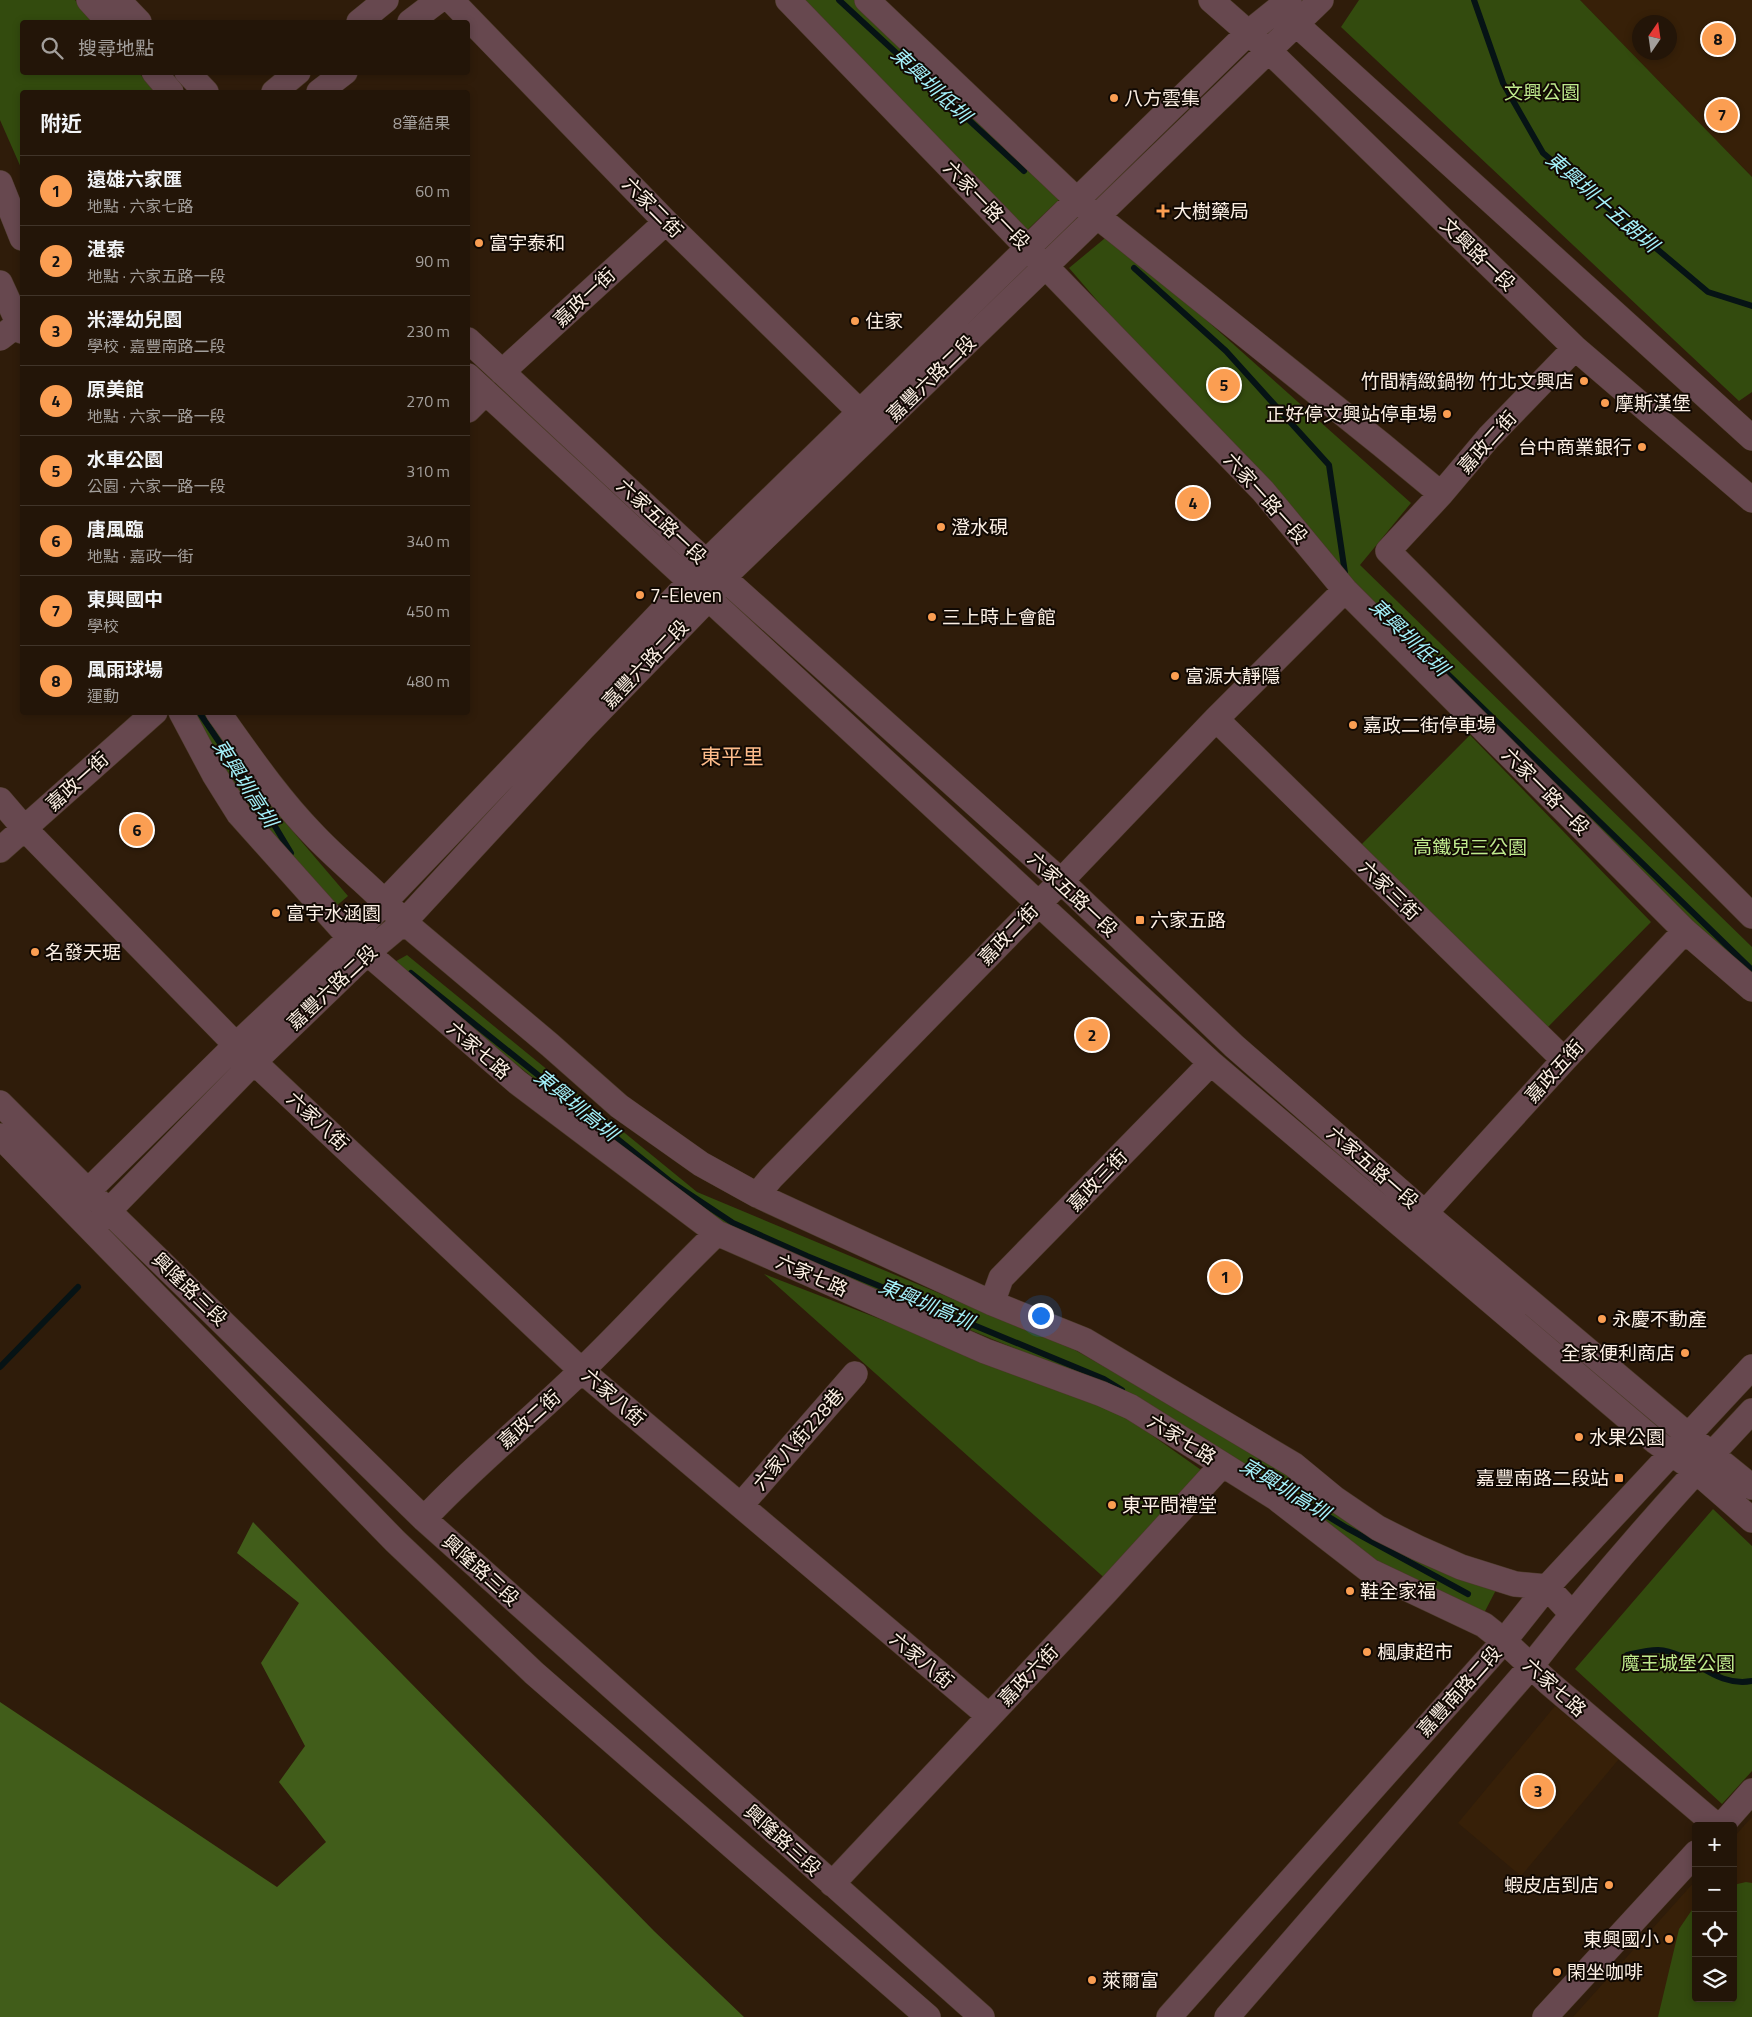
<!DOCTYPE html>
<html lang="zh-TW">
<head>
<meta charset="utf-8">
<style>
  :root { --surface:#231508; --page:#2f2216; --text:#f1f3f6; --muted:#a39f9c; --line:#403429; --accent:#fb9e52 }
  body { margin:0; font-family:"Titillium Web","Noto Sans TC",sans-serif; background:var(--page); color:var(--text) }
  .controls { position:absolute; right:15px; bottom:15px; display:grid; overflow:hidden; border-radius:5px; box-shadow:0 2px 8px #0003 }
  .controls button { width:45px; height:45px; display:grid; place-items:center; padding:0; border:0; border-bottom:1px solid var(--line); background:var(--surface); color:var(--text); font:25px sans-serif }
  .compass { position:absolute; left:1632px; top:15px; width:45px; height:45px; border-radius:50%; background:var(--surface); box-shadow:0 2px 8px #0003; rotate:13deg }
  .you { position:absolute; left:1040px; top:1315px; width:18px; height:18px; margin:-12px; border:4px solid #fff; border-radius:50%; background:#1a73e8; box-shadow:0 0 0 8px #1a73e833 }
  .badge { display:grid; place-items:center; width:32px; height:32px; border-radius:50%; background:var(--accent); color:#111; font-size:16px; font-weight:700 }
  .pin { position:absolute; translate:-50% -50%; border:2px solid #fff; box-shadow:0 1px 5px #0006 }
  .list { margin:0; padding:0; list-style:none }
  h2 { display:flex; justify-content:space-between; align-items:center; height:65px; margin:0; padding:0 20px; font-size:21px }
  h2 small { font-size:16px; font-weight:400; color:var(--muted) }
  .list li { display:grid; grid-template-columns:32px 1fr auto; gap:15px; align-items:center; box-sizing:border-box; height:70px; padding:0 20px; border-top:1px solid var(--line) }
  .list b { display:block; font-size:19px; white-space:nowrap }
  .list p { margin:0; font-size:16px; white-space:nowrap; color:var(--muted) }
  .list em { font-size:16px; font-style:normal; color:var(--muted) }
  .icon { flex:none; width:28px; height:28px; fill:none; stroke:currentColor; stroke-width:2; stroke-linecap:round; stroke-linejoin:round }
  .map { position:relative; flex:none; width:1752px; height:2017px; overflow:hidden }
  .search { position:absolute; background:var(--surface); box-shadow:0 2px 8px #0003; left:20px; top:20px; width:450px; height:55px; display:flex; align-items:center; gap:12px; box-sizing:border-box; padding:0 18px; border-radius:5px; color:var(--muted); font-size:19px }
  .panel { position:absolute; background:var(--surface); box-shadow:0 2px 8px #0003; left:20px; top:90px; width:450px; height:625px; border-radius:5px }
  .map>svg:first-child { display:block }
  .built { fill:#372008; fill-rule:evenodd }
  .green { fill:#334b0e }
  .forest { fill:#415d1a }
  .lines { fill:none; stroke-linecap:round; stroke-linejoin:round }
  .stream { stroke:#061315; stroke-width:6 }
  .minor-casing { stroke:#4c3a29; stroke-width:26 }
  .minor { stroke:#67484f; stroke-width:25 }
  .poi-dot { fill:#fb9e52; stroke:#110903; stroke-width:2 }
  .labels { text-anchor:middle; stroke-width:4; stroke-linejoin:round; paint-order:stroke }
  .park-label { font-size:19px; fill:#bfea8d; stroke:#110903 }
  .poi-label { font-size:19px; fill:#fcefe4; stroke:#110903; text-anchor:start }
  .street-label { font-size:19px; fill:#fcefe4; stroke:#110903 }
  .water-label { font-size:20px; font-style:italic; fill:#a4f1fa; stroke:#110903 }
  .quarter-label { font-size:21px; fill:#febc8b; stroke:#110903 }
</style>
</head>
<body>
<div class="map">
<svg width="1752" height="2017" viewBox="0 0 1752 2017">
  <rect width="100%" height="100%" fill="#2f1c0a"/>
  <path class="built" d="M1580,0h172v177zM1640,22h30v30h-30z
    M1555,1706l64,53 -98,117 -63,-53z
    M1752,1817v200h-179l123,-137v118h37v-160z"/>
  <path class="green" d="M0,0h75l19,22h-72v50l117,1 17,19h-134v78l-22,-50z
    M802,0h54l207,196 -38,36z
    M1359,0h221l172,177v215l-13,9 -398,-374z
    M1110,234l301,269 -51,62 392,382v36l-409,-398 -274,-317z
    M187,713h23l57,88 81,95 -14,12 -89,-98z
    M1470,735l181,187 -104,106 -189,-180z
    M407,955l290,237 378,158 421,240 -13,25 -107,-53 -273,-177 -367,-152 -34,-20 -311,-249z
    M764,1274l355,138 85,60 -95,110z
    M1713,1509l39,37v225l-30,33 -147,-135z
    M1746,1882l6,1v134h-94l21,-88 17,-25v94h37v-113z"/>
  <path class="forest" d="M253,1522l401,409 90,86h-744v-315l277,185 49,-45 -47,-60 26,-36 -44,-83 38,-60 -62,-50z"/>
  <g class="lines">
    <path class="stream" d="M839,0l185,171
      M1474,0l29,83 40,70 165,139 44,14
      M1134,268l92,83 103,114 16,108
      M1391,619l361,351
      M199,712l68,101 24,40
      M411,973l260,209 62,41 74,33 297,123 18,11
      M0,1367l78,-80
      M1280,1487l67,41 121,66
      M1627,1655c9,-2 21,-5 31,-5 35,2 55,38 94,31"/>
    <defs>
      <path id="minor" d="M89,0l20,22
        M118,0l21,22
        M451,0l215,222 193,189
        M788,0l475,491 82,99 340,341 67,58
        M867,0l210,200 305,245 59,49 -53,57 364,365
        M1211,0l57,50 307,298 177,152
        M1284,13l468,425
        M359,22l27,-22
        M410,22l29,-22
        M154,72l17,20
        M187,72l19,20
        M274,92l24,-20
        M319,92l26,-20
        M0,183l22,55
        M0,283l22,48
        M0,338l22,-17
        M468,340l238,222 355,319 173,165 191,167 264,223 63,51
        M502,372l164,-150
        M468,376l743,687 445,379 40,29 56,49
        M468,410l17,-17
        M1441,494l48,-57 86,-89
        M181,712l33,62 25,40 111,124 167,144 200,151 268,118 117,43 29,13 145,91 94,73 114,54 20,16 45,42 168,143
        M218,712c30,42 59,85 95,122 29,31 63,56 91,88l146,123 69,61 82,58 56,31 54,25 181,83 92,37 210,125 40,33 44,30 40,20 43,19 54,17 32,3 25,27
        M1216,719l348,341
        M0,800l24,28 212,217
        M0,850l155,-138
        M254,1062l328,309 407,345
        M0,1103l88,88 336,328 558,498
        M0,1136l395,405 139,132 394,344
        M757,1195l14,-17 290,-297 155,-162 129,-129
        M69,1205l19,-14 148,-146 114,-107 340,-356 16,-20 542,-529 41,-33
        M1425,1213l139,-153 121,-129
        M91,1229l163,-167 113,-109 37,-31 180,-195 125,-129 15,-21 597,-577
        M992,1303l9,-25 210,-215
        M741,1505l114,-131
        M424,1519c49,-53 106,-98 157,-148 47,-45 89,-93 136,-138
        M1721,1826l31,-35
        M832,1884l273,-291 117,-128
        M1169,2017l335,-376 43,-54 205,-220
        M1227,2017l304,-351c69,-88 144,-173 221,-255
        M1545,2017l151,-164"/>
    </defs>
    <use href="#minor" class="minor-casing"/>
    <use href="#minor" class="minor"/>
  </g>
  <g class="poi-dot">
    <circle cx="1114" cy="98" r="5"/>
    <path d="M1160.5 203.5h5v5h5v5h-5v5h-5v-5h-5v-5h5z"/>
    <circle cx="479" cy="243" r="5"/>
    <circle cx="855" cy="321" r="5"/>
    <circle cx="1584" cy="381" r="5"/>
    <circle cx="1605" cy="403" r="5"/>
    <circle cx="1447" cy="414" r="5"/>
    <circle cx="1642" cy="447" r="5"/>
    <circle cx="941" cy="527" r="5"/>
    <circle cx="640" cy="595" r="5"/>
    <circle cx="932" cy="617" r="5"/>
    <circle cx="1175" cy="676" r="5"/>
    <circle cx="1353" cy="725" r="5"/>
    <circle cx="276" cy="913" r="5"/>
    <rect x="1135" y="915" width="10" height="10" rx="2.5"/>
    <circle cx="35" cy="952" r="5"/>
    <circle cx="1602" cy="1319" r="5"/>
    <circle cx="1685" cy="1353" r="5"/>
    <circle cx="1579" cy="1437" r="5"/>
    <rect x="1614" y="1473" width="10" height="10" rx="2.5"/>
    <circle cx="1112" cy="1505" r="5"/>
    <circle cx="1350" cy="1591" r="5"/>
    <circle cx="1367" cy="1652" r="5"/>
    <circle cx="1609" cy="1885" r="5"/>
    <circle cx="1669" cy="1939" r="5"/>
    <circle cx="1557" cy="1972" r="5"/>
    <circle cx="1092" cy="1980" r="5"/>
  </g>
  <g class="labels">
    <g class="park-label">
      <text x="1542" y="99">文興公園</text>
      <text x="1470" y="854">高鐵兒三公園</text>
      <text x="1678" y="1670">魔王城堡公園</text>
    </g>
    <g class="poi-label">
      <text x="1124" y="105">八方雲集</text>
      <text x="1173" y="218">大樹藥局</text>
      <text x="489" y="250">富宇泰和</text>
      <text x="865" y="328">住家</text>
      <text x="1574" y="388" text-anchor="end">竹間精緻鍋物 竹北文興店</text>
      <text x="1615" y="410">摩斯漢堡</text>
      <text x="1437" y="421" text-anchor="end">正好停文興站停車場</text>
      <text x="1632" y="454" text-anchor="end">台中商業銀行</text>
      <text x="951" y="534">澄水硯</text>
      <text x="650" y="602">7-Eleven</text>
      <text x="942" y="624">三上時上會館</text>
      <text x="1185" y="683">富源大靜隱</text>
      <text x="1363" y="732">嘉政二街停車場</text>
      <text x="286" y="920">富宇水涵園</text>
      <text x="1150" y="927">六家五路</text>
      <text x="45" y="959">名發天琚</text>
      <text x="1612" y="1326">永慶不動產</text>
      <text x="1675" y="1360" text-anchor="end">全家便利商店</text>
      <text x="1589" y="1444">水果公園</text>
      <text x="1609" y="1485" text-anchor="end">嘉豐南路二段站</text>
      <text x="1122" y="1512">東平問禮堂</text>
      <text x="1360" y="1598">鞋全家福</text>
      <text x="1377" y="1659">楓康超市</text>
      <text x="1599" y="1892" text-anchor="end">蝦皮店到店</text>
      <text x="1659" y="1946" text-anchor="end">東興國小</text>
      <text x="1567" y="1979">閑坐咖啡</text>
      <text x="1102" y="1987">萊爾富</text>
    </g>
    <g class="street-label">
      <text transform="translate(987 205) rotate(46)" y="7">六家一路一段</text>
      <text transform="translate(653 207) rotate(45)" y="7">六家二街</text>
      <text transform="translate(1478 254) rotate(44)" y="7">文興路一段</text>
      <text transform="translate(584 297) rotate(-43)" y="7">嘉政一街</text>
      <text transform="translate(931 378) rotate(-44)" y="7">嘉豐六路二段</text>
      <text transform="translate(1487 442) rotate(-48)" y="7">嘉政二街</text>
      <text transform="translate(1266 498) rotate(48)" y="7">六家一路一段</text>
      <text transform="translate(662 521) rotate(43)" y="7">六家五路一段</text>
      <text transform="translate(645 664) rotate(-46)" y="7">嘉豐六路二段</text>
      <text transform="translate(77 781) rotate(-42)" y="7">嘉政一街</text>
      <text transform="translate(1546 791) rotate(45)" y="7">六家一路一段</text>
      <text transform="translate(1390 890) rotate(44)" y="7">六家三街</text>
      <text transform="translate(1073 894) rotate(43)" y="7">六家五路一段</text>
      <text transform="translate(1008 934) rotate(-46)" y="7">嘉政二街</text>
      <text transform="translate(332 987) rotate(-43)" y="7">嘉豐六路二段</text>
      <text transform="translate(479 1050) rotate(41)" y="7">六家七路</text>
      <text transform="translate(1554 1071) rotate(-48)" y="7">嘉政五街</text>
      <text transform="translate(318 1121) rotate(43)" y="7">六家八街</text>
      <text transform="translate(1373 1167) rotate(41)" y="7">六家五路一段</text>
      <text transform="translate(1097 1180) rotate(-46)" y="7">嘉政三街</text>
      <text transform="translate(812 1275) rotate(24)" y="7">六家七路</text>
      <text transform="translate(190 1289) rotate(44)" y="7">興隆路三段</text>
      <text transform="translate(614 1397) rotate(41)" y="7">六家八街</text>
      <text transform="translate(529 1419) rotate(-42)" y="7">嘉政二街</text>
      <text transform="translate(798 1439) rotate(-49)" y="7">六家八街228巷</text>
      <text transform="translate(1182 1439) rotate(32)" y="7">六家七路</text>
      <text transform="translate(481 1570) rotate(42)" y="7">興隆路三段</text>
      <text transform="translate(922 1660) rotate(40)" y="7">六家八街</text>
      <text transform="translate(1028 1675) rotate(-46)" y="7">嘉政六街</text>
      <text transform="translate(1555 1687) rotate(42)" y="7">六家七路</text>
      <text transform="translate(1459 1691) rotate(-48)" y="7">嘉豐南路二段</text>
      <text transform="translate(783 1840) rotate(42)" y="7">興隆路三段</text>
    </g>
    <g class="water-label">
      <text transform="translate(931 85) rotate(43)" y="7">東興圳低圳</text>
      <text transform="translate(1602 202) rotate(41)" y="7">東興圳十五朗圳</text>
      <text transform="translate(1409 637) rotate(44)" y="7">東興圳低圳</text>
      <text transform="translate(245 783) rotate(57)" y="7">東興圳高圳</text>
      <text transform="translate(576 1105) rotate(39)" y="7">東興圳高圳</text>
      <text transform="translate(926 1304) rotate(23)" y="7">東興圳高圳</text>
      <text transform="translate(1285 1489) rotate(31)" y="7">東興圳高圳</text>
    </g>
    <g class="quarter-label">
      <text x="732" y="764">東平里</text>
    </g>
  </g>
</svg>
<div class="controls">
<button>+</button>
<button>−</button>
<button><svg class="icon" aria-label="locate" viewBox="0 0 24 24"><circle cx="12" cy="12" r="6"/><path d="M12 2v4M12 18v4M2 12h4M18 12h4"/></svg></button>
<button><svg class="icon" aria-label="layers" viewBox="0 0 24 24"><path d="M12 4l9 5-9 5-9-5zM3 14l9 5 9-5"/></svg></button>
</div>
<svg class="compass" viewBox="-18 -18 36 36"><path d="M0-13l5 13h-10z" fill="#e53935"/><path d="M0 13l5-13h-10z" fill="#a39f9c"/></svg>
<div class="you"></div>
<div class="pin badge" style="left:1225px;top:1277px">1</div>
<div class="pin badge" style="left:1092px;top:1035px">2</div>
<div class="pin badge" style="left:1538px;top:1791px">3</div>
<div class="pin badge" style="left:1193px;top:503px">4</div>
<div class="pin badge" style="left:1224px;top:385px">5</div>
<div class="pin badge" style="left:137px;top:830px">6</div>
<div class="pin badge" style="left:1722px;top:115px">7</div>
<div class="pin badge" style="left:1718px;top:39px">8</div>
<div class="search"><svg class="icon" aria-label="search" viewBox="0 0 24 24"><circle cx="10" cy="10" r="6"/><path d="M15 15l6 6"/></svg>搜尋地點</div>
<section class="panel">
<h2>附近<small>8筆結果</small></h2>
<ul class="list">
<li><span class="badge">1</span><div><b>遠雄六家匯</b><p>地點 · 六家七路</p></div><em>60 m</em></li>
<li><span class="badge">2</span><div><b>湛泰</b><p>地點 · 六家五路一段</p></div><em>90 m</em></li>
<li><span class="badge">3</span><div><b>米澤幼兒園</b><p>學校 · 嘉豐南路二段</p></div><em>230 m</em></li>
<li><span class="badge">4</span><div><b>原美館</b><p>地點 · 六家一路一段</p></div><em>270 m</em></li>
<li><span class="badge">5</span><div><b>水車公園</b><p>公園 · 六家一路一段</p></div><em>310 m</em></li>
<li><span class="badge">6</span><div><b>唐風臨</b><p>地點 · 嘉政一街</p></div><em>340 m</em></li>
<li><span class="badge">7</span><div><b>東興國中</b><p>學校</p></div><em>450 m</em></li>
<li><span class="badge">8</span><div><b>風雨球場</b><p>運動</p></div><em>480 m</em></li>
</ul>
</section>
</div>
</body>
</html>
